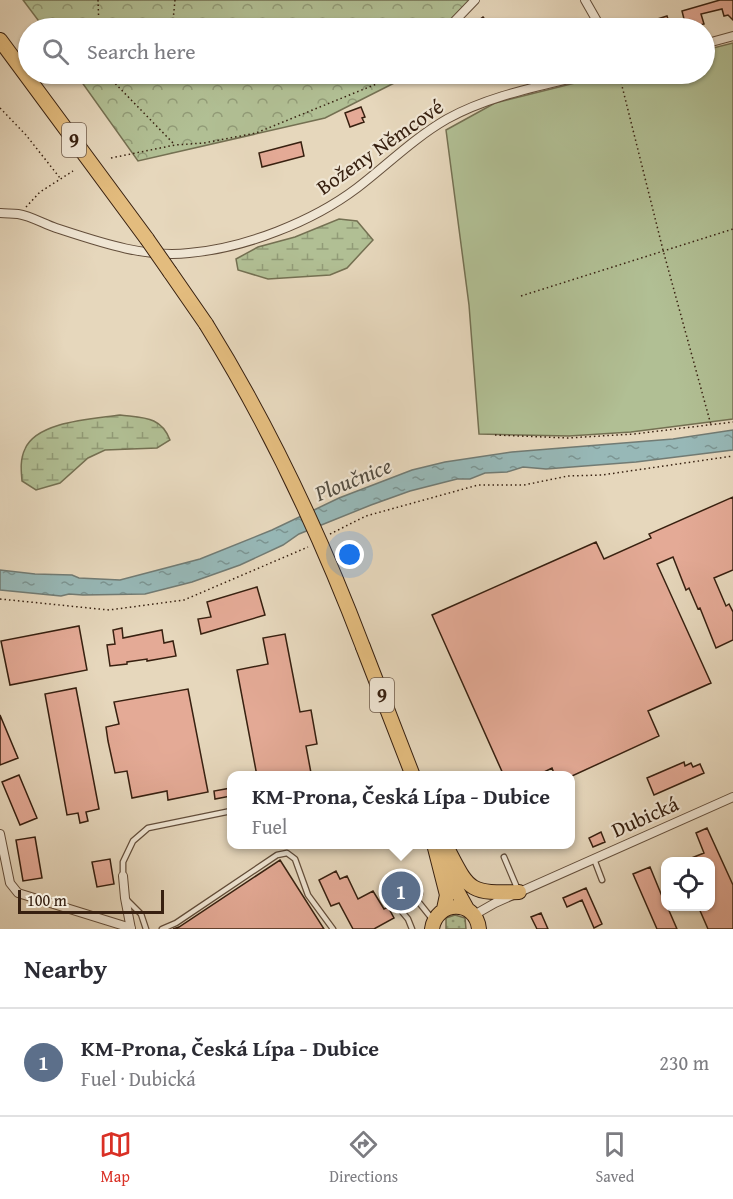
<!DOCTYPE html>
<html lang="en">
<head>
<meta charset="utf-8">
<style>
  :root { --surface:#fff; --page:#f7f7f7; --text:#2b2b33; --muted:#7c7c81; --line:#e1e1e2; --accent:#d93025 }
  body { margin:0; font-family:"Gentium Book Plus",serif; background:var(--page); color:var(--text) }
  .controls { position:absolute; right:18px; bottom:18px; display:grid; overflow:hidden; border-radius:12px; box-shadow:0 2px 4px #0004 }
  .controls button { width:54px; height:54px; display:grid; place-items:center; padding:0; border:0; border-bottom:2px solid var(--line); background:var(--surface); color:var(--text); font:30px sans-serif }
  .scale { position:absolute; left:18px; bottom:15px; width:146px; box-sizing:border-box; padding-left:6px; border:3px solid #372010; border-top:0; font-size:16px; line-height:21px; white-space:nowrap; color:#372010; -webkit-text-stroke:4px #efe5d3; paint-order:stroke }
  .you { position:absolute; left:350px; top:555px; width:21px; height:21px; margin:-15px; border:4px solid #fff; border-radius:50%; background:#1a73e8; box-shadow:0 0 0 9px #1a73e833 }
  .badge { display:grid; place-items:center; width:39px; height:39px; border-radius:50%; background:var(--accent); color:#fff; font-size:20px; font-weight:700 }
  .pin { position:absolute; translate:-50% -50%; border:3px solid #fff; box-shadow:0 2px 6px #0006 }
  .popup { position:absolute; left:227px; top:771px; width:348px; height:78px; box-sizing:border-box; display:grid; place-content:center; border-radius:12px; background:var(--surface); filter:drop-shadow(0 2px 4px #0005); font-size:20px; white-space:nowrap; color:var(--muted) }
  .popup b { font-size:22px; color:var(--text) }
  .popup::after { content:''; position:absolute; left:50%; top:100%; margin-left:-12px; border:12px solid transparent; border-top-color:var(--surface) }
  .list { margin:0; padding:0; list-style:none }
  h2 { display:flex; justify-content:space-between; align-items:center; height:78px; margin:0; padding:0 24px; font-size:26px }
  h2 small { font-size:20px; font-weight:400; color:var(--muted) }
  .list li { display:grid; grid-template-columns:39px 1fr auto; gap:18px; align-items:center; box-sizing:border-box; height:108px; padding:0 24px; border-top:2px solid var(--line) }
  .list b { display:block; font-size:22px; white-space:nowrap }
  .list p { margin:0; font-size:20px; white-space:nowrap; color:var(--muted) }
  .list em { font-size:20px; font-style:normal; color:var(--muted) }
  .icon { flex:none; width:33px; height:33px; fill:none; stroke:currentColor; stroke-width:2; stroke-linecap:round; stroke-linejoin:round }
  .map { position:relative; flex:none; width:733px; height:929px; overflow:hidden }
  .search { position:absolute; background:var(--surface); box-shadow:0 2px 4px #0004; left:18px; right:18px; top:18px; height:66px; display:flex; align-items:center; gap:15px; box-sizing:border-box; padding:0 21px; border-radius:33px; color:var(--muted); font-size:22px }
  .sheet { height:186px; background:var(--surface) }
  nav { display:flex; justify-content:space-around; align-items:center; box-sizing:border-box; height:84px; border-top:2px solid var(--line); background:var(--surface); font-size:16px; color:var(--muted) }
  nav a { display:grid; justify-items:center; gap:3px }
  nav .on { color:var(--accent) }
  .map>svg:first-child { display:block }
  .grass { fill:url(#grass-dots); stroke:#747052; stroke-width:1.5 }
  .forest { fill:url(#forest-crowns); stroke:#747052; stroke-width:1.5 }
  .wetland { fill:url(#wetland-marsh); stroke:#747052; stroke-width:1.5 }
  .garden { fill:#b1bf94; stroke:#747052; stroke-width:1.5 }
  .water { fill:url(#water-ripples); stroke:#717b74; stroke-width:1.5 }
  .building { fill:#e4aa96; stroke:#372010; stroke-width:1.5 }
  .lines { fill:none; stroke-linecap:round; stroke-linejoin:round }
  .lane-casing { stroke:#634e3b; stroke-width:7 }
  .street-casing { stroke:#634e3b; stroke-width:10 }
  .primary-casing { stroke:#372010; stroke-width:16 }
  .path { stroke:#372010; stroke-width:1.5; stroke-dasharray:1.5 3; stroke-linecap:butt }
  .lane { stroke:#efe5d3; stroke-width:4.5 }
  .street { stroke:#efe5d3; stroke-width:8 }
  .primary { stroke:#e3bc7e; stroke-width:14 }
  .primary-bridge-casing { stroke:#372010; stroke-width:16; stroke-linecap:butt }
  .primary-bridge { stroke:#e3bc7e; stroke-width:14 }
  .labels { text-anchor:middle; stroke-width:4.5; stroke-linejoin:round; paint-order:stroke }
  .shield { fill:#efe5d3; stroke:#6e5b4a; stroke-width:1.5 }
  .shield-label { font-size:20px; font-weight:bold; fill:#372010 }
  .street-label { font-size:21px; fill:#372010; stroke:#efe5d3 }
  .water-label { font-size:22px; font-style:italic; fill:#544e42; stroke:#efe5d3 }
</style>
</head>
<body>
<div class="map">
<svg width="733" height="929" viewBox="0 0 733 929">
  <defs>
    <pattern id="grass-dots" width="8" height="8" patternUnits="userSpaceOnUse" patternTransform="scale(1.5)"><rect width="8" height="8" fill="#b1bf94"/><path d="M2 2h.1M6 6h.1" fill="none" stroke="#919b77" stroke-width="1.8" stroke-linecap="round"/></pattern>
    <pattern id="forest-crowns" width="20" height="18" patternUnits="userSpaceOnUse" patternTransform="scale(1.5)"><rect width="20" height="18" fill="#b1bf94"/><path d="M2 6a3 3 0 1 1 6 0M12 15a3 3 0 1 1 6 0" fill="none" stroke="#919b77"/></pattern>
    <pattern id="wetland-marsh" width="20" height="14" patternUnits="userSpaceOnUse" patternTransform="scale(1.5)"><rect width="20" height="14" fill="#b1bf94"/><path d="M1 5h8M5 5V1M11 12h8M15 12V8" fill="none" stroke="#919b77"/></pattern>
    <pattern id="water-ripples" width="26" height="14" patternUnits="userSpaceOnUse" patternTransform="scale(1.5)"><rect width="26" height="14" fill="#97b8b7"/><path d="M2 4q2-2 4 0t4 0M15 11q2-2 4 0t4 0" fill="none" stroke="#7c9593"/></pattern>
  </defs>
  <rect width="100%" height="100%" fill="#e6d7bc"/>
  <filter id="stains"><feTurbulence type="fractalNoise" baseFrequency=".00333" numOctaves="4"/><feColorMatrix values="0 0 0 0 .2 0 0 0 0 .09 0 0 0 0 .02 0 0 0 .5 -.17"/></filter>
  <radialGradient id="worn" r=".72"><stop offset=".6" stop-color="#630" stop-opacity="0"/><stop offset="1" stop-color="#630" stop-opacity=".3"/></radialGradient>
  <path class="grass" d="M455,915l10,3 1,11h-20v-11z"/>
  <path class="forest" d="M23,0h452l-22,28h-409z
    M76,74h336l-87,44 -187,43z"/>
  <path class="wetland" d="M339,219l18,2 16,19 -26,28 -17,7 -62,4 -30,-9 -2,-11 22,-12 37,-10z
    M120,415c23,3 41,1 50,25l-13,8 -52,2 -17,8 -28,25 -24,7 -14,-9c-1,-11 -2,-22 3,-32 12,-28 69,-30 95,-34z"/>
  <path class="garden" d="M733,43v376l-102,13 -62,4 -90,-2 -10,-129 -23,-175 49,-27 116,-29h93l1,-24z"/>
  <path class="water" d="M733,430v20l-97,12 -90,7 -23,-2 -16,5 -22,1 -15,6h-13l-47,12 -39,14 -72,29 -16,11 -43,20 -48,17 -47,12 -62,1 -14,-1 -8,2 -61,-6v-20l35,4 37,1 7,3 41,2 80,-21 72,-29 67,-32 73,-28 33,-8 67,-10 161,-13z"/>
  <path class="building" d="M720,0h13v20l-5,-5 -4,1 -2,-7 -21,5 3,10 -9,2 -1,-5 -9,2 -3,-12z
    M667,16l4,12h-39v-1z
    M483,17l9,11h-15l-3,-4z
    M361,107l4,10 -3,1 2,4 -14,5 -5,-14z
    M301,142l3,14 -42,11 -3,-14z
    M733,497v73l-19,8 12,28 3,-2 4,8v28l-17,8 -16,-40 -2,1 -9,-21 -3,2 -13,-33 -16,7 54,119 -63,28 11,25 -87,40h-17l-3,-8 -16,8h-32l-72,-161 164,-73 8,17 47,-21 -2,-4z
    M257,587l8,28 -64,19 -3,-15 13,-2 -4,-15z
    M79,626l8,44 -77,15 -9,-44z
    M122,628l1,10 39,-8 2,13 9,-2 3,15 -29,5v-2l-20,3v2l-17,2 -3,-21 8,-1 -2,-14z
    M285,634l15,78 11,-2 6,34 -11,2 5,27 -16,3h-38l-20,-106 31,-6 -5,-26z
    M76,688l23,121 -13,3 2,9 -8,2 -2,-10 -11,2 -22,-121z
    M188,689l20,103 -40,8 -1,-9 -35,7 -5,-27 -12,2 -7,-32 -2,-14 13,-3 -5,-22z
    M0,715l18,43 -18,7z
    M684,762l1,4 6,-3 2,4 7,-3 4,9 -50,22 -7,-17z
    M19,775l18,43 -17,7 -18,-43z
    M231,788v8l-16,3 -1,-8z
    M707,828l26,57v44h-25l-10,-23h13v-45h-27l20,-8 -8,-20z
    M601,832l4,10 -12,5 -4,-9z
    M35,837l7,41 -19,3 -7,-41z
    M110,859l4,25 -17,3 -5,-25z
    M280,860l44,69h-151l6,-2z
    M650,867l16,39h1l10,23h-20l-24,-55z
    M336,871l4,8 7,-3 11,23 15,-8 11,18 4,-2 6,11 -20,11h-21l-14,-26 -8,3 -12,-26z
    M403,881l7,6 -4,4 6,5 -6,6 -16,-13 3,-7 8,2z
    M586,888l16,36 -8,4 -12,-28 -15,7 -4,-9z
    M541,913l7,16h-11l-6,-12z"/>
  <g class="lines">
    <defs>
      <path id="lane" d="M504,857l14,33
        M594,859l8,21
        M123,876v-14l10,-21 15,-13 83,-17
        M127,900l14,14 5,15
        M162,929l14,-6 101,-68 10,-2 8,6 13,36 25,34
        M412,929l-4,-10 -23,-28 1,-10 4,-4 12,-2 17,13 1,6 -3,6 16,20"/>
      <path id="street" d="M585,0l16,28
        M448,28l27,-28
        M704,44l29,-8
        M0,213c6,1 12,0 18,1 13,2 26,10 38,14 43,14 88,30 133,25 56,-5 123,-31 168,-65 30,-23 57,-50 90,-69 43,-24 95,-33 142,-45
        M0,834l10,49 8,10 113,35
        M123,876l2,22 6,31
        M474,915l21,-12 238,-106"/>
      <path id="primary" d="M0,40l147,199
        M170,272l36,52
        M363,647l50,129
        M434,844l13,51 -3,14
        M445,844c24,45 21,50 74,48
        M449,864l8,27 10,18
        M432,929c4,-29 44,-30 47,0"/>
    </defs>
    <use href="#lane" class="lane-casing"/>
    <use href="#street" class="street-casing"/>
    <use href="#primary" class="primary-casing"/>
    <path class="path" d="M98,0l1,28
      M175,0l-2,21 3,7
      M106,74l68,70
      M240,74l51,8 104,-7
      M619,74l44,176 48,175
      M0,108l26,27 34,43
      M111,158l64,-13 29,-2 52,-10 145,-59
      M26,207l14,-15 33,-21
      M521,296l212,-67
      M495,435l72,3 67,-4 99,-12
      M330,534l36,-18 112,-31h46l44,-9 34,-1 131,-19
      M0,599l109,11 75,-10 124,-53"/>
    <use href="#lane" class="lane"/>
    <use href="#street" class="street"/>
    <use href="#primary" class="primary"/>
    <defs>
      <path id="primary-bridge" d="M147,239l23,33
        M206,324c64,103 114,210 157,323"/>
    </defs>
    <use href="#primary-bridge" class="primary-bridge-casing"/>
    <use href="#primary-bridge" class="primary-bridge"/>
  </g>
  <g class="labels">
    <g class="shield">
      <rect x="62" y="123" width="24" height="34" rx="4.5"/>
      <rect x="370" y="678" width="24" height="34" rx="4.5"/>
    </g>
    <g class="shield-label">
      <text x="74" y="147">9</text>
      <text x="382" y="702">9</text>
    </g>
    <g class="street-label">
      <text transform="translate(380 147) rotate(-35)" y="7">Boženy Němcové</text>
      <text transform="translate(645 817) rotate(-24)" y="7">Dubická</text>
    </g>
    <g class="water-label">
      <text transform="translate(353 479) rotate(-22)" y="8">Ploučnice</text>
    </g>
  </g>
  <rect width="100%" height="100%" filter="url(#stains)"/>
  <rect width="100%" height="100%" fill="url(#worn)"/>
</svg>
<div class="controls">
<button><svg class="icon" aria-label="locate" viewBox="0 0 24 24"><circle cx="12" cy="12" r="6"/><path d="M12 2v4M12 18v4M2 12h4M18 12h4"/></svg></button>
</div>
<div class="scale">100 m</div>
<div class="you"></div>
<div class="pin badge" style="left:401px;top:891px;background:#5c6f8a">1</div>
<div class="popup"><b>KM-Prona, Česká Lípa - Dubice</b>Fuel</div>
<div class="search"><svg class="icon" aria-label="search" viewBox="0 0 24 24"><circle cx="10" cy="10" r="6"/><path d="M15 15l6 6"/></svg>Search here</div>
</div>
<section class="sheet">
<h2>Nearby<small></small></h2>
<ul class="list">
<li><span class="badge" style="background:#5c6f8a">1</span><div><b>KM-Prona, Česká Lípa - Dubice</b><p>Fuel · Dubická</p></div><em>230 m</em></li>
</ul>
</section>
<nav>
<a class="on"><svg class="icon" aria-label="map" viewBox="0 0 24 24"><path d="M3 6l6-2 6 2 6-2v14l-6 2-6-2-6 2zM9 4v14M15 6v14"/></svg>Map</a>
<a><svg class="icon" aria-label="directions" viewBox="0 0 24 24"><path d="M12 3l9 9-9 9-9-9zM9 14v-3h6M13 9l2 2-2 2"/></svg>Directions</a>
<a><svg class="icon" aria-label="saved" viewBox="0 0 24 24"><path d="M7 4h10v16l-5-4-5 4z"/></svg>Saved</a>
</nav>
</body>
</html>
